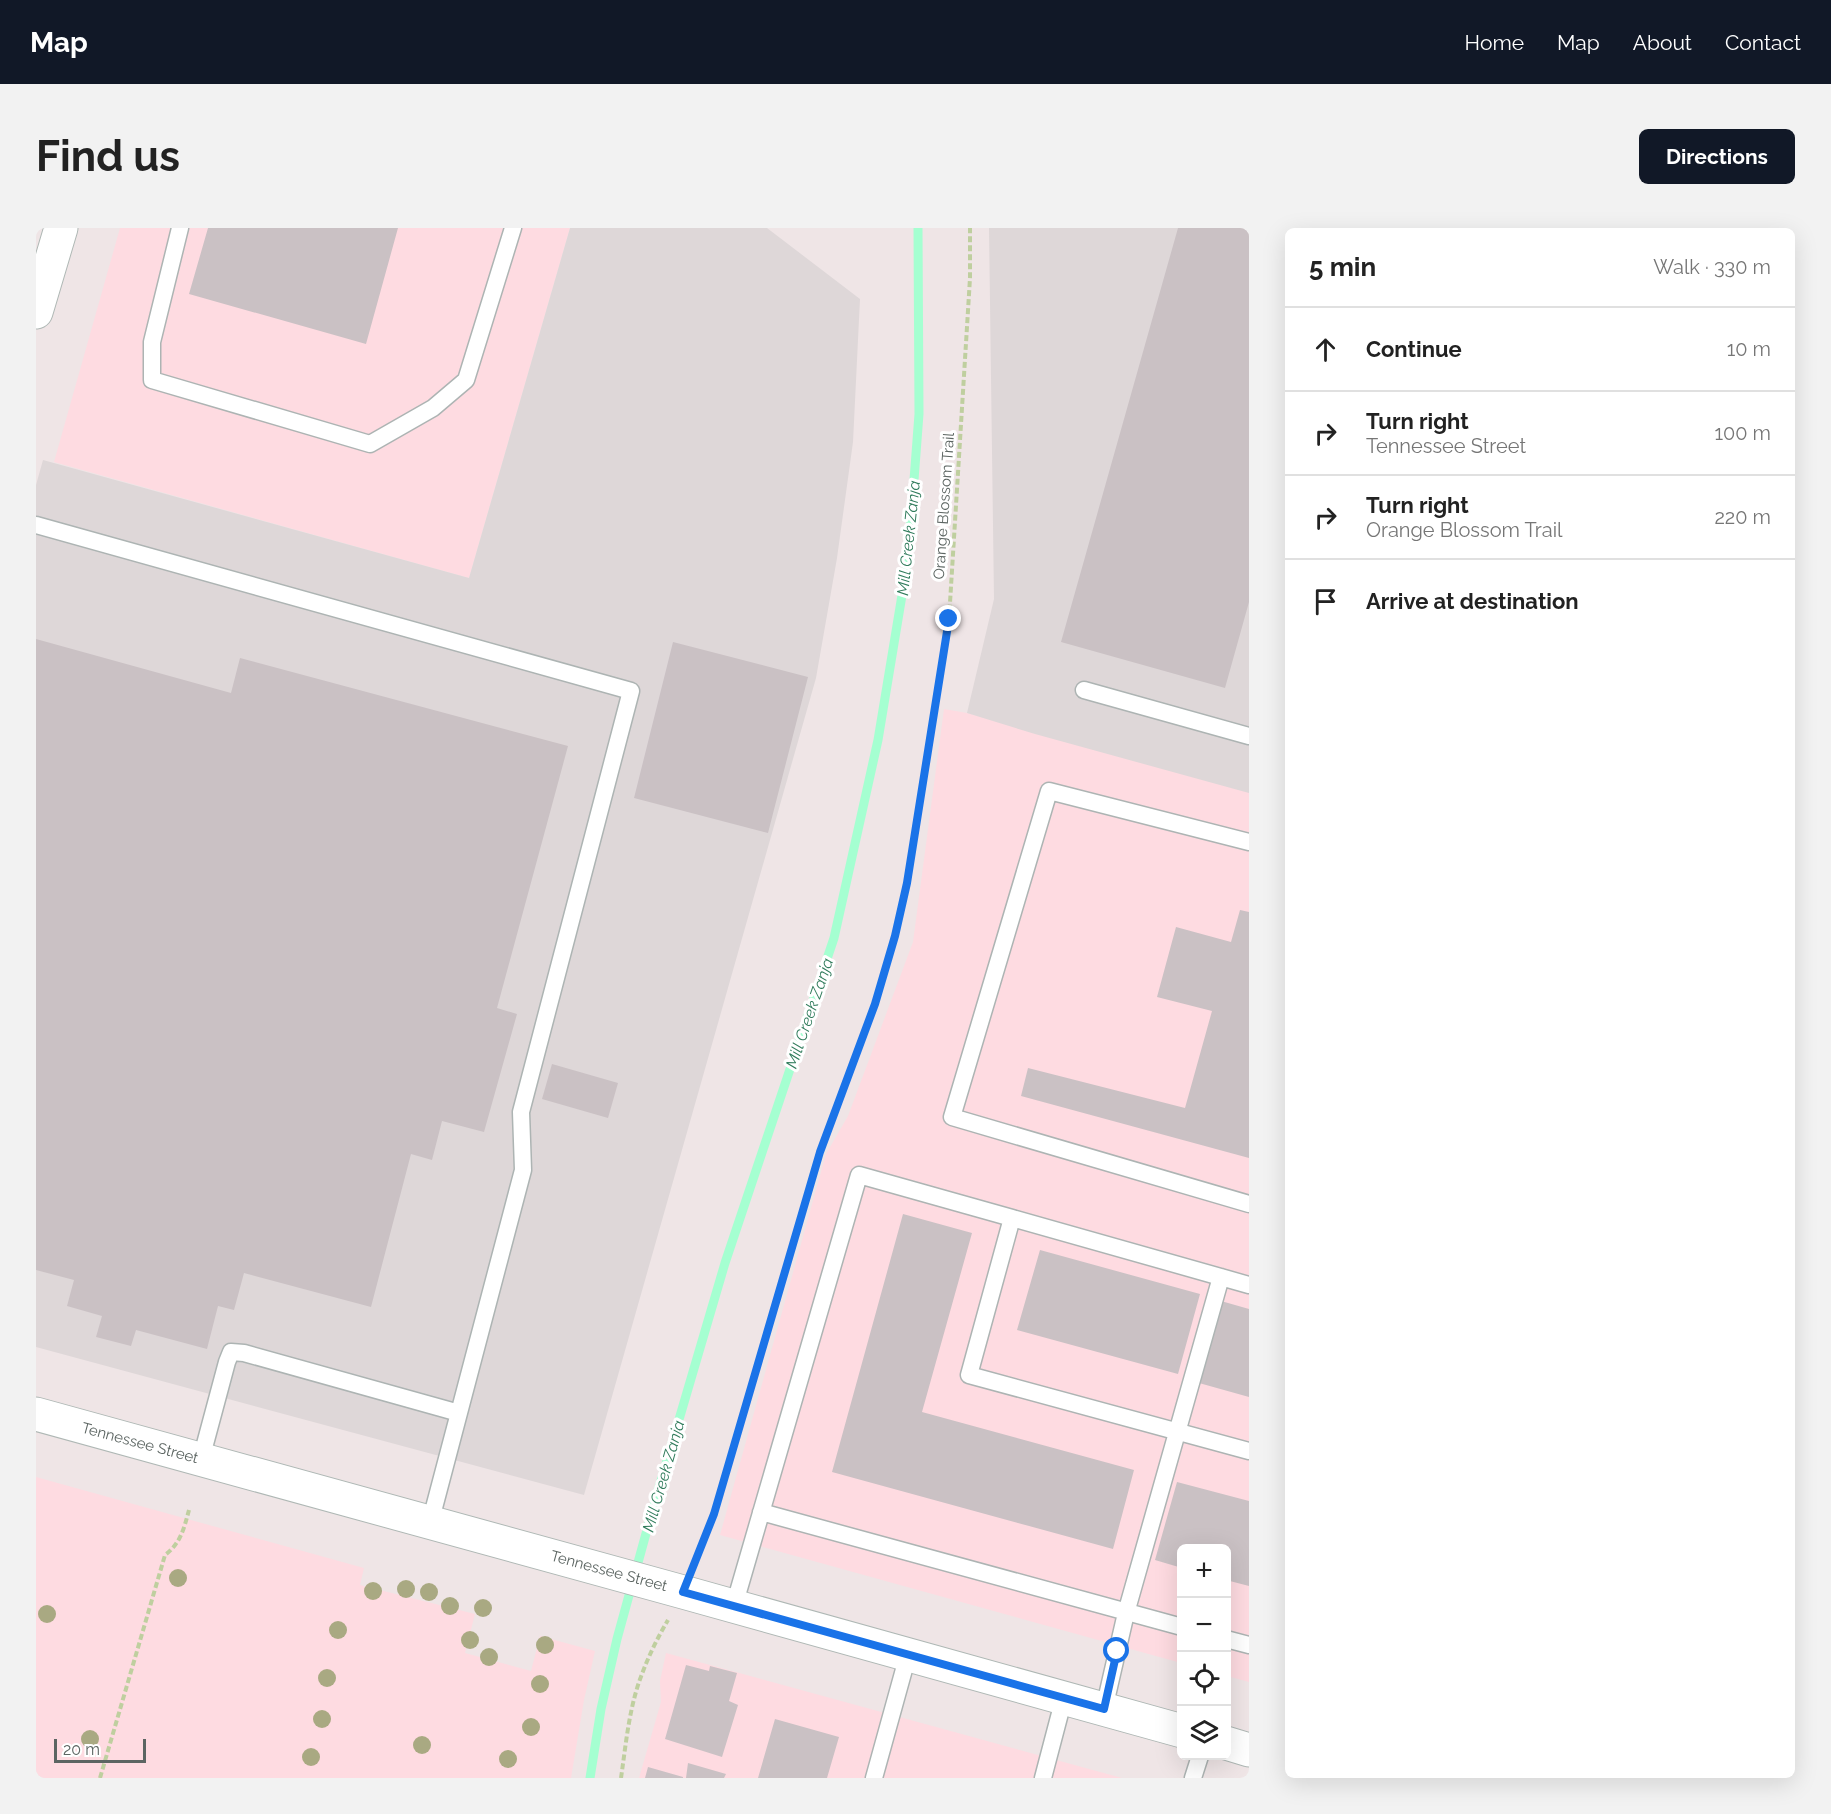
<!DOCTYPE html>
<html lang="en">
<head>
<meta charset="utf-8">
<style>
  :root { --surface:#fff; --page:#f2f2f2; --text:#222; --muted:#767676; --line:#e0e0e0; --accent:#111827 }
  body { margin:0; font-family:Raleway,sans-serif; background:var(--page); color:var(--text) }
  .controls { position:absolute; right:18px; bottom:18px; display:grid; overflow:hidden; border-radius:9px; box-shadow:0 6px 24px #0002 }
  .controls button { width:54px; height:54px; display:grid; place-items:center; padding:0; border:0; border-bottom:2px solid var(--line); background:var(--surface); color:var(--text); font:30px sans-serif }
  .scale { position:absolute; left:18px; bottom:15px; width:92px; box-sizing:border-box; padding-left:6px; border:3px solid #5c6562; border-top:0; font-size:16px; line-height:21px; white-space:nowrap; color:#5c6562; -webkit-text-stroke:4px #fff; paint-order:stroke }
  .stop { position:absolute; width:18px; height:18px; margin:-14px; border:4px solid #1a73e8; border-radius:50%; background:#fff }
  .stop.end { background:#1a73e8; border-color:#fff; box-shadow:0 2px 6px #0008 }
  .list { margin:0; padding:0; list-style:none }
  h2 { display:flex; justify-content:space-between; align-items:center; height:78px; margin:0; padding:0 24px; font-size:26px }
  h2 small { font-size:20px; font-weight:400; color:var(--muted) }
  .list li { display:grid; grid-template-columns:39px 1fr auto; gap:18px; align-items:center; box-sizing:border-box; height:84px; padding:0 24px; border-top:2px solid var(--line) }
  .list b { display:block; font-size:22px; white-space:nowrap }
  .list p { margin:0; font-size:20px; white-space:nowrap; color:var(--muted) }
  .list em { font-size:20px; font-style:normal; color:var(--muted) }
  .icon { flex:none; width:33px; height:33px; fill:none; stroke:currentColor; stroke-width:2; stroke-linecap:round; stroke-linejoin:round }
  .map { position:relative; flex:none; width:1213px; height:1550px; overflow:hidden; border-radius:9px }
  header { display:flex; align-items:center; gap:36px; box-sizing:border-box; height:84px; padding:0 30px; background:var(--accent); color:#fff }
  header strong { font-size:28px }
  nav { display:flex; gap:33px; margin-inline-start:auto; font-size:21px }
  .intro { display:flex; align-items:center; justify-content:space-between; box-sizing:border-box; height:144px; padding:0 36px }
  h1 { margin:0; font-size:42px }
  .button { padding:15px 27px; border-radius:9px; background:var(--accent); color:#fff; font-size:21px; font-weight:700 }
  main { display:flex; gap:36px; padding:0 36px }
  aside { flex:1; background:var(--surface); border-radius:9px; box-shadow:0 6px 24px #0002 }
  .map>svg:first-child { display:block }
  .commercial { fill:#fedbe1 }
  .industrial { fill:#ded7d8 }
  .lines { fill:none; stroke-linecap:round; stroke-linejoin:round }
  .stream { stroke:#a5ffd1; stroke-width:9 }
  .building { fill:#cac1c4 }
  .lane-casing { stroke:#adb4b3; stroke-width:19 }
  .secondary-casing { stroke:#afb8b5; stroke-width:35 }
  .path { stroke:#bfcf9f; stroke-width:4; stroke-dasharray:6 3; stroke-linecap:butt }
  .lane { stroke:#fff; stroke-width:16 }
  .secondary { stroke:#fff; stroke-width:33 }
  .tree { fill:#a9a982 }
  .route { stroke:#1a73e8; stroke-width:8 }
  .labels { text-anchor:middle; stroke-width:6; stroke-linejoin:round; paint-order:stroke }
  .street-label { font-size:15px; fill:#5c6562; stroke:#fff }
  .water-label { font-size:16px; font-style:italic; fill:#317c5c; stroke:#fff }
</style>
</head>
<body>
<header>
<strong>Map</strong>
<nav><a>Home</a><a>Map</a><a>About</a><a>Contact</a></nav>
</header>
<div class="intro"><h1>Find us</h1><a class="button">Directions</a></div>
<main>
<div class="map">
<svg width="1213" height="1550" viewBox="0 0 1213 1550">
  <rect width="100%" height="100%" fill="#efe5e6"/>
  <path class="commercial" d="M84,0h450l-101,350 -415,-116z
    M908,481l23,4 282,78v891l-22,-6 -1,-128h-44l-1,115 -461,-128 106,-381 22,-38 65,-174z
    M0,1249l328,91 -4,17 115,29 -10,39 66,18 9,-35 55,15 -11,49 -13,78h-535z
    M630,1425l456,125h-483l22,-76 -1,-21z"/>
  <path class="industrial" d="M534,0h197l93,71 -7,143 -16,116 -21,120 -232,817 -548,-148v-862l7,-25 426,118z
    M953,0h260v565l-214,-59 -68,-21 27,-114z"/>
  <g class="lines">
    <path class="stream" d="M554,1550l11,-69 16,-70 36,-131 72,-245 109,-325 44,-198 30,-181 11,-145 -1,-186"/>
  </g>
  <path class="building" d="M172,0h190l-32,116 -177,-50z
    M1142,0h71v374l-24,86 -164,-46z
    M0,411l195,54 9,-35 328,88 -71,262 20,6 -33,118 -42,-11 -10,39 -21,-6 -40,153 -127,-34 -10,37 -16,-4 -11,43 -71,-19 -5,16 -35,-9 6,-21 -35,-10 7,-26 -38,-10z
    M637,414l135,35 -40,156 -134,-35z
    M1204,682l9,2v246l-228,-62 7,-28 157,40 27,-97 -55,-14 19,-70 55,15z
    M516,836l66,19 -10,35 -66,-19z
    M867,986l69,19 -50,179 212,58 -21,79 -281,-77z
    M1004,1022l160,44 -22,80 -161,-44z
    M1185,1073l28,8v88l-50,-14z
    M1141,1254l72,19v85l-23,-6v-32h-44v20l-27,-8z
    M650,1437l23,6 1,-5 27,7 -8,28 9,4 -16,52 -57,-18z
    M739,1491l64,18 -12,41h-69z
    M652,1535l38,11 -2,4h-38z
    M612,1539l35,10v1h-38z"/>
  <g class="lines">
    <defs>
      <path id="lane" d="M144,0l-28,114v38l218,64 63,-36 33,-28 47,-152
        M0,297l595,166 -110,421 2,58 -93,353
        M1048,462l165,46
        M1213,614l-200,-51 -97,326 297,87
        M976,990l237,67
        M165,1231l26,-97 4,-10 13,1 215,60
        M725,1284l421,115
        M698,1378l125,-431 153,43 -43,157 280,76
        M1190,1411l23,6
        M1068,1481l22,-96 95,-336
        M838,1550l34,-123
        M1007,1550l21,-80
        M1157,1550l7,-22"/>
      <path id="secondary" d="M0,84l25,-84
        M0,1186l647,178 499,139
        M1190,1515l23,7"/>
    </defs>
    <use href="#lane" class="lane-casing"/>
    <use href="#secondary" class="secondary-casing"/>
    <path class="path" d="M658,1336l20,-50 106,-362 55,-148 20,-68 12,-53 42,-264 21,-341v-50
      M64,1550l65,-223c16,-12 19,-27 24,-45
      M585,1550c5,-34 8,-71 21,-104 7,-19 16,-37 26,-54"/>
    <use href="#lane" class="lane"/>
    <use href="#secondary" class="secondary"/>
  </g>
  <g class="tree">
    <circle cx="142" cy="1350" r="9"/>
    <circle cx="370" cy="1361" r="9"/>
    <circle cx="337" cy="1363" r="9"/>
    <circle cx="393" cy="1364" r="9"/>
    <circle cx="414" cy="1378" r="9"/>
    <circle cx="447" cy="1380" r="9"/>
    <circle cx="11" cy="1386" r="9"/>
    <circle cx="302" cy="1402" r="9"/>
    <circle cx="434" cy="1412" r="9"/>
    <circle cx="509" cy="1417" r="9"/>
    <circle cx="453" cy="1429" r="9"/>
    <circle cx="291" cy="1450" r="9"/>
    <circle cx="504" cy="1456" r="9"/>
    <circle cx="286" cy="1491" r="9"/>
    <circle cx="495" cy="1499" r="9"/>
    <circle cx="54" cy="1511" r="9"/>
    <circle cx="386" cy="1517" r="9"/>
    <circle cx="275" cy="1529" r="9"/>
    <circle cx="472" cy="1531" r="9"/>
  </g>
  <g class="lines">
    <path class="route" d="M913,391l-42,264 -12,53 -20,68 -55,148 -106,362 -31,78 421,117 13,-58"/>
  </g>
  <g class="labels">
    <g class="street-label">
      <text transform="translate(908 278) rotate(-86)" y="5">Orange Blossom Trail</text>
      <text transform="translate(104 1215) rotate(15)" y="5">Tennessee Street</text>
      <text transform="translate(573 1343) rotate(15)" y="5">Tennessee Street</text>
    </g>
    <g class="water-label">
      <text transform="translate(872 310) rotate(-84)" y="6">Mill Creek Zanja</text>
      <text transform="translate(773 785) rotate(-71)" y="6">Mill Creek Zanja</text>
      <text transform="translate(627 1248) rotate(-74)" y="6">Mill Creek Zanja</text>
    </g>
  </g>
</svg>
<div class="controls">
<button>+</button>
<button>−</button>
<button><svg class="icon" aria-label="locate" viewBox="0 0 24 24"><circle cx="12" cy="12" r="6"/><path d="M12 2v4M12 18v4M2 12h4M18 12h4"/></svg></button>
<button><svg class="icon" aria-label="layers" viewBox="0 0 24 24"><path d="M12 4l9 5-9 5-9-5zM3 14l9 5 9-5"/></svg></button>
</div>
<div class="scale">20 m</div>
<div class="stop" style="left:1081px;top:1423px"></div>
<div class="stop end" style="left:913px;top:391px"></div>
</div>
<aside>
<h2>5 min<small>Walk · 330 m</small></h2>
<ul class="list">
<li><svg class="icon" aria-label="ahead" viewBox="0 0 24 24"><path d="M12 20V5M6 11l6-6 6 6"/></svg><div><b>Continue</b></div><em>10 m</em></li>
<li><svg class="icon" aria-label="right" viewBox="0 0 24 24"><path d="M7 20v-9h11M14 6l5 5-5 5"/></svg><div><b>Turn right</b><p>Tennessee Street</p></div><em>100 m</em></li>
<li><svg class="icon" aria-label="right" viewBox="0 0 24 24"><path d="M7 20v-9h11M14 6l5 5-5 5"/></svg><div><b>Turn right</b><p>Orange Blossom Trail</p></div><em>220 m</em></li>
<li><svg class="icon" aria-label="arrive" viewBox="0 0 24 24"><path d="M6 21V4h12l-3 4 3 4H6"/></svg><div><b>Arrive at destination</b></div></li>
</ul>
</aside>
</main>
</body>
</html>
